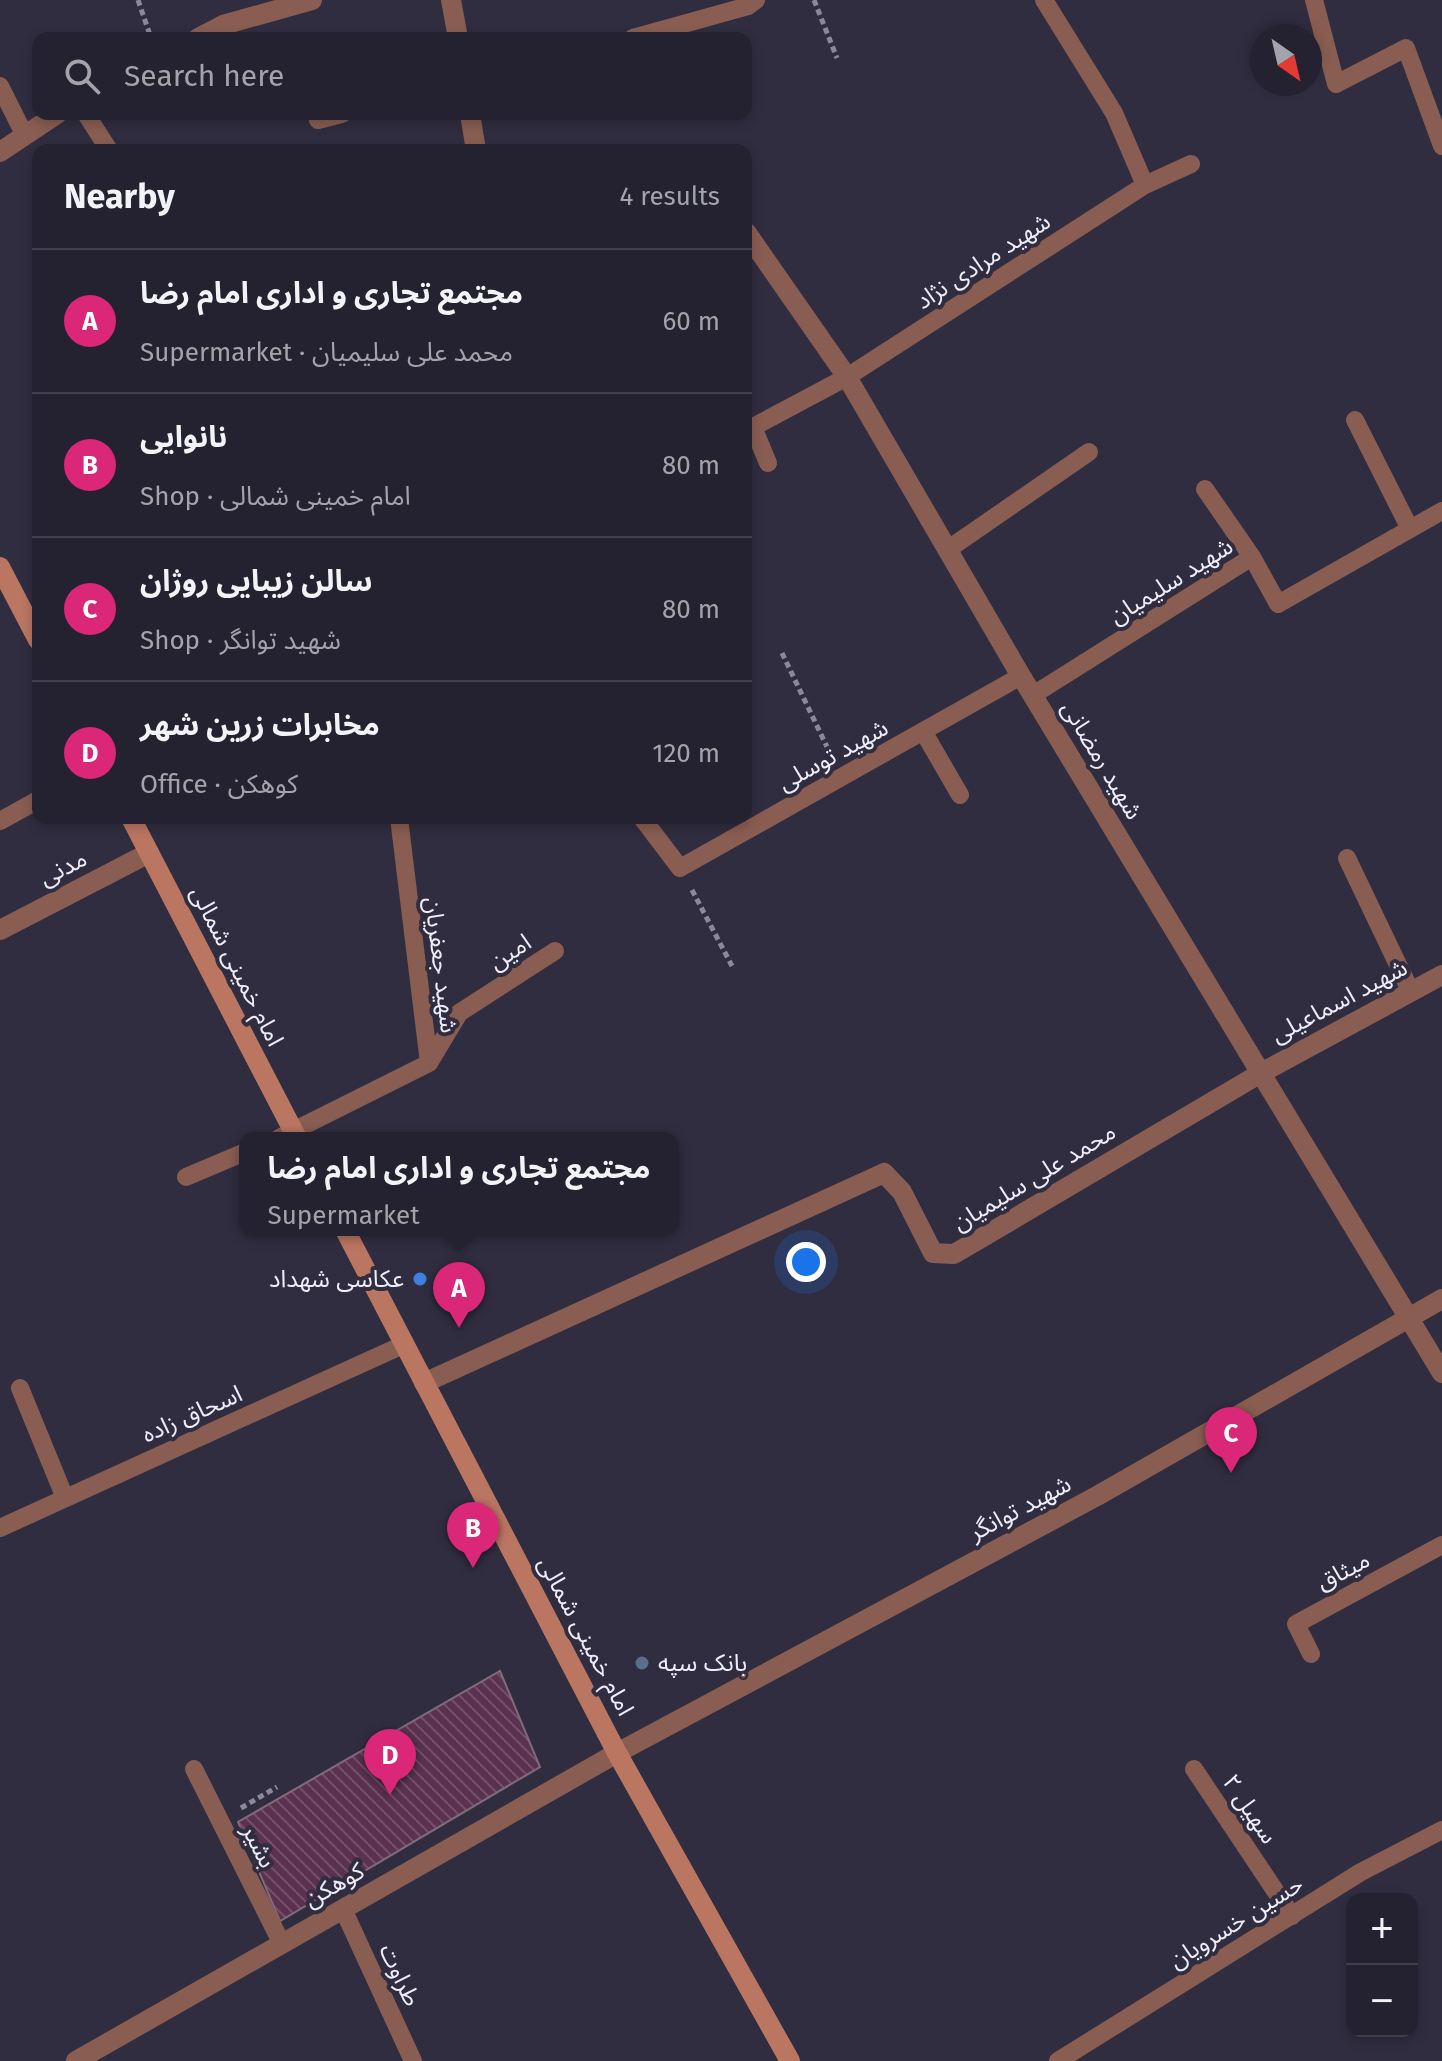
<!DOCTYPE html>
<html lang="en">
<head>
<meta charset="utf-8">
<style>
  :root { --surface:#242230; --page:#2c2a38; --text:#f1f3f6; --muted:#a3a4ab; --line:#413f4c; --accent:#db2777 }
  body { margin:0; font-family:"Fira Sans","Noto Sans Arabic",sans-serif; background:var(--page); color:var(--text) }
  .controls { position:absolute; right:24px; bottom:24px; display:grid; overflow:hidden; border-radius:16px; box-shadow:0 4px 12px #0003 }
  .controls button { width:72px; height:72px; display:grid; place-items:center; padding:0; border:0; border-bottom:2px solid var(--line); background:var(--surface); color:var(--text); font:40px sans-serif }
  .compass { position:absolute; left:1250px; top:24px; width:72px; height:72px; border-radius:50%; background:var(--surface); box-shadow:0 4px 12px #0003; rotate:146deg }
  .you { position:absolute; left:806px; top:1262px; width:28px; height:28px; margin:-20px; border:6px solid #fff; border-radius:50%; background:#1a73e8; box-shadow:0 0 0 12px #1a73e833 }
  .badge { display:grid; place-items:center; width:52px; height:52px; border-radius:50%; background:var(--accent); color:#fff; font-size:26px; font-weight:700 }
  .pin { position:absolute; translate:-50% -66px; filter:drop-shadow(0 2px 4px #0008) }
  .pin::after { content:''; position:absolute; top:42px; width:28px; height:24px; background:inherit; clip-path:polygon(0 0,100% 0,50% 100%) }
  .popup { position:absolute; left:239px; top:1132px; width:440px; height:104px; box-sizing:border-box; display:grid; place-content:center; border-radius:16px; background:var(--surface); filter:drop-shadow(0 2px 6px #0005); font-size:26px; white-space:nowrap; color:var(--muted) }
  .popup b { font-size:30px; color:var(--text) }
  .popup::after { content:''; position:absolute; left:50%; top:100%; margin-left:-16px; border:16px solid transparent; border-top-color:var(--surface) }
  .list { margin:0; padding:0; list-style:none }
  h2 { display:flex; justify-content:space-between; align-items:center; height:104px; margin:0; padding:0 32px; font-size:34px }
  h2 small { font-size:26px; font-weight:400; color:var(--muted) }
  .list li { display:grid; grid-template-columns:52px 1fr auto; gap:24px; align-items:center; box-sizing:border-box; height:144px; padding:0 32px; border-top:2px solid var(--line) }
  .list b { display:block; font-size:30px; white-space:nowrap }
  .list p { margin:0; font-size:26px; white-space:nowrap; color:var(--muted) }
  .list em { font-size:26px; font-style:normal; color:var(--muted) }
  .icon { flex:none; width:44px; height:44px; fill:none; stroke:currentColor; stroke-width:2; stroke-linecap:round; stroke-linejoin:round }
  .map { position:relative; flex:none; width:1442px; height:2061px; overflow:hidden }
  .search { position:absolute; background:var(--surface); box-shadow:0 4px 12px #0003; left:32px; top:32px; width:720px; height:88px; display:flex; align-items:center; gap:20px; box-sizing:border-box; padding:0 28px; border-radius:16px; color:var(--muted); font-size:30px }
  .panel { position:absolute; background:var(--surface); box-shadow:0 4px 12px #0003; left:32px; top:144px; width:720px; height:680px; border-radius:16px }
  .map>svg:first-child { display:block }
  .building { fill:url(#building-back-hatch); stroke:#806b79; stroke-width:2 }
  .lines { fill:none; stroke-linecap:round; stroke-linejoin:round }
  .path { stroke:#8b8999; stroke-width:5; stroke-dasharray:6 4; stroke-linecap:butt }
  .service { stroke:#895d51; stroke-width:18 }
  .minor { stroke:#895d51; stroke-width:20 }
  .secondary { stroke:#bb7662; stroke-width:20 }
  .shop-dot { fill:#3f7fe0; stroke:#302d40; stroke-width:3 }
  .service-dot { fill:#5c6f8a; stroke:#302d40; stroke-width:3 }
  .labels { text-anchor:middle; stroke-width:8; stroke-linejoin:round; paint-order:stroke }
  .street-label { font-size:24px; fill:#eeedfa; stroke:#302d40 }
  .poi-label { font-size:24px; fill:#eeedfa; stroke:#302d40; text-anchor:end }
</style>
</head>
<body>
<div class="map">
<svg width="1442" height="2061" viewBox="0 0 1442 2061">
  <defs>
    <pattern id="building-back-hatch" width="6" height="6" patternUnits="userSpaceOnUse" patternTransform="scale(2)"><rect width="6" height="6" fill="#5b3150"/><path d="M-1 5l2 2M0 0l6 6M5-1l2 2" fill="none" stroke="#734f6a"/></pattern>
  </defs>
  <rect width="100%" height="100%" fill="#302d40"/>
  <path class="building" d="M500,1671l40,96 -260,154 -42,-99z"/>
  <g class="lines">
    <path class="path" d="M138,0l13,38
      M814,0l23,58
      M782,653l47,98
      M692,890l40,76
      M241,1808l36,-21"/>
    <path class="service" d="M1044,0l70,113 31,72
      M1314,0l22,84 70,-36 36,98
      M633,38l115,-32 8,-6
      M0,86l25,50
      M86,114l23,36
      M318,120l24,-6
      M1355,420l55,109
      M768,463l-15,-36 94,-50 298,-192 46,-21
      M1205,489l47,68
      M947,550l142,-98
      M1033,695l219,-138 26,47 164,-93
      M923,731l37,64
      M642,818l38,50 341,-192
      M0,821l38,-21
      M1347,858l64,134
      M429,1063l30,-50 96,-62
      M279,1138l150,-75 -30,-245
      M186,1177l59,-25
      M20,1388l45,110
      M0,1528l405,-184
      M1311,1654l-15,-30 146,-79
      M194,1769l88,175
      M1194,1769l98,147
      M343,1909l70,152
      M1058,2061l303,-189 81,-42"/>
    <path class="minor" d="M451,0l7,38
      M198,38l25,-13 89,-25
      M470,114l6,36
      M0,152l57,-38
      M746,232l101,145 174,299 421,697
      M0,930l149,-77
      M424,1383l460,-210 18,19 31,61 21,1 307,-181 181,-98
      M76,2061l541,-308 480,-257 345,-197"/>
    <path class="secondary" d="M0,567l38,73
      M131,818l166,320
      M345,1230l272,523 173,308"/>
  </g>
  <circle class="shop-dot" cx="420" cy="1279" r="8"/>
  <circle class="service-dot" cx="642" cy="1663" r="8"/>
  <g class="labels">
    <g class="street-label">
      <text transform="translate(983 261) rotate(-33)" y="8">شهید مرادی نژاد</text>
      <text transform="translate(1171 581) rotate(-32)" y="8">شهید سلیمیان</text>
      <text transform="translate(833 755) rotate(-29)" y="8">شهید توسلی</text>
      <text transform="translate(1102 760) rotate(59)" y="8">شهید رمضانی</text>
      <text transform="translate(63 868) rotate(-27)" y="8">مدنی</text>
      <text transform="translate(510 952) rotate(-33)" y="8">امین</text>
      <text transform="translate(441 965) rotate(83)" y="8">شهید جعفریان</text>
      <text transform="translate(237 966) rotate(63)" y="8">امام خمینی شمالی</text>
      <text transform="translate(1339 1001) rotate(-28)" y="8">شهید اسماعیلی</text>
      <text transform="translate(1034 1177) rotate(-31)" y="8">محمد علی سلیمیان</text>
      <text transform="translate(192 1414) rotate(-24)" y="8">اسحاق زاده</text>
      <text transform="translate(1020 1508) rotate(-28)" y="8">شهید توانگر</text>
      <text transform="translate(1343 1571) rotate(-28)" y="8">میثاق</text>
      <text transform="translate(586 1636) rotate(62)" y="8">امام خمینی شمالی</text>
      <text transform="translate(1250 1809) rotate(56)" y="8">سهیل ۲</text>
      <text transform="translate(259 1846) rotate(63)" y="8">بشیر</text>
      <text transform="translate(334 1885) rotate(-30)" y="8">کوهکن</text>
      <text transform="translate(1236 1922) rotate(-32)" y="8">حسین خسرویان</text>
      <text transform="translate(400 1975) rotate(65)" y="8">طراوت</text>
    </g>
    <g class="poi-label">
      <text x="404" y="1287">عکاسی شهداد</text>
      <text x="658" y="1671" text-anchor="start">بانک سپه</text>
    </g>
  </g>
</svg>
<div class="controls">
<button>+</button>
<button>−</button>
</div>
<svg class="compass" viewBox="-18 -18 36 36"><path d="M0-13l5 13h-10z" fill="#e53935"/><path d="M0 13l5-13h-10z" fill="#a3a4ab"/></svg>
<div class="you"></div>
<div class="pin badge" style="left:459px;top:1328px">A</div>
<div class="popup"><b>مجتمع تجاری و اداری امام رضا</b>Supermarket</div>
<div class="pin badge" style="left:473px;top:1568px">B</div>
<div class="pin badge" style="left:1231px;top:1473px">C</div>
<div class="pin badge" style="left:390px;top:1795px">D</div>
<div class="search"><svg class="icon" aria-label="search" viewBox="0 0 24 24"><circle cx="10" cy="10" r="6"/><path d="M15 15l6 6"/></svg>Search here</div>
<section class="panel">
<h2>Nearby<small>4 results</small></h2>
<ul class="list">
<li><span class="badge">A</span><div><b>مجتمع تجاری و اداری امام رضا</b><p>Supermarket · محمد علی سلیمیان</p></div><em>60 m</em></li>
<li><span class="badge">B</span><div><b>نانوایی</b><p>Shop · امام خمینی شمالی</p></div><em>80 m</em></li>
<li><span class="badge">C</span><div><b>سالن زیبایی روژان</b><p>Shop · شهید توانگر</p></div><em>80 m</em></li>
<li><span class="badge">D</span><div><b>مخابرات زرین شهر</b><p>Office · کوهکن</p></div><em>120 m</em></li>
</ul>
</section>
</div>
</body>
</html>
